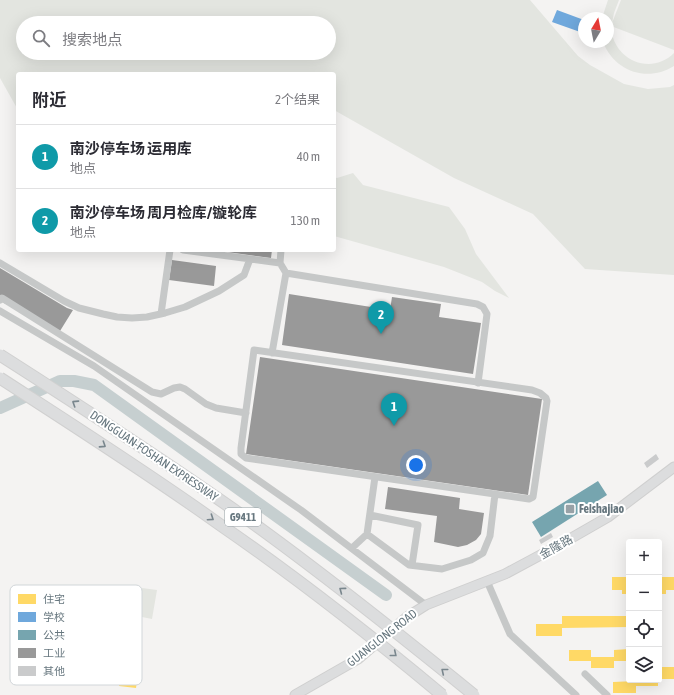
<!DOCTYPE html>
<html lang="zh">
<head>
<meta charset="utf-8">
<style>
  :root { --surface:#fff; --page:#f2f2f3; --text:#2b2b33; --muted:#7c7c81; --line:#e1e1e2; --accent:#2563eb }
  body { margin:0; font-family:"Asap Condensed","Noto Sans SC",sans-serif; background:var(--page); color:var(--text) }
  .controls { position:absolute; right:12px; bottom:12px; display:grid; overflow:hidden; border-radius:4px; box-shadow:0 4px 16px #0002 }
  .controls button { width:36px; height:36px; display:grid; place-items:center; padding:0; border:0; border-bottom:1px solid var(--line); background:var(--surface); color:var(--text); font:20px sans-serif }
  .compass { position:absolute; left:578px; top:12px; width:36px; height:36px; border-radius:50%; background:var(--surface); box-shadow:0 4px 16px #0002; rotate:10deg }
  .you { position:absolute; left:416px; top:465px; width:14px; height:14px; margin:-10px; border:3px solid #fff; border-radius:50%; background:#1a73e8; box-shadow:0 0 0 6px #1a73e833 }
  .badge { display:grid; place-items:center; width:26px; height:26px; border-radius:50%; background:var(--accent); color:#fff; font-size:13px; font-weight:700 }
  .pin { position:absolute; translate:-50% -33px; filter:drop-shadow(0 1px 2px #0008) }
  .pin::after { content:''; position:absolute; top:21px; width:14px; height:12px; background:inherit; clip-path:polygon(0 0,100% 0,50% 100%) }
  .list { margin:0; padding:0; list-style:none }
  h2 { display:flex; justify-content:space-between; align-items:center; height:52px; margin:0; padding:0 16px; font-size:17px }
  h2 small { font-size:13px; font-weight:400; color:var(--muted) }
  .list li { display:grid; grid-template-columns:26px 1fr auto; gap:12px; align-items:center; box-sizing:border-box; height:64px; padding:0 16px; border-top:1px solid var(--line) }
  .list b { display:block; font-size:15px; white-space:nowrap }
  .list p { margin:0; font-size:13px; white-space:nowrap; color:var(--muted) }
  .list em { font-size:13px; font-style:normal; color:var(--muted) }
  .icon { flex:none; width:22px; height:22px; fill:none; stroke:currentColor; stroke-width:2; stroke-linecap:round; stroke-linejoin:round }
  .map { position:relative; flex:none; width:674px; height:695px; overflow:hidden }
  .search { position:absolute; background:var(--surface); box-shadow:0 4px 16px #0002; left:16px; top:16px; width:320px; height:44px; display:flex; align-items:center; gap:10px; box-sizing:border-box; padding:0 14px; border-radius:22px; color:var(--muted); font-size:15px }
  .panel { position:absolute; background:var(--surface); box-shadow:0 4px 16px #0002; left:16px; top:72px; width:320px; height:180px; border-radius:4px }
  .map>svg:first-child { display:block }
  .green { fill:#e3e5e0; fill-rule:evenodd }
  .homes { fill:#ffd966 }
  .schools { fill:#6fa8dc }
  .public { fill:#76a5af }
  .industry { fill:#999 }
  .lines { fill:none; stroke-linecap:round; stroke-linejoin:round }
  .river { stroke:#c6cfd0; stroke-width:12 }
  .building { fill:#cacbcc }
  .major-casing { stroke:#cfcfcf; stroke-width:11 }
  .minor { stroke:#c6c8c8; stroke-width:7 }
  .major { stroke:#dcddde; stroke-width:9 }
  .highway-bridge-casing { stroke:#d0d0d0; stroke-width:13; stroke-linecap:butt }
  .highway-bridge { stroke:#dcddde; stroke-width:11 }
  .oneway { stroke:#79868d }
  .poi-dot { fill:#98a2a7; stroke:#fff; stroke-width:1.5 }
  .labels { text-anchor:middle; stroke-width:4; stroke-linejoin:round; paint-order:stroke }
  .shield { fill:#fff; stroke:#95a0a5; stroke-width:1 }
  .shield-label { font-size:11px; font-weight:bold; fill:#67777f }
  .street-label { font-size:12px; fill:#67777f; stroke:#fff }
  .poi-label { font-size:12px; font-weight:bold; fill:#67777f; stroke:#fff; text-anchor:start }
  .key { fill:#fff; stroke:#d1d6d9; stroke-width:1 }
  .key-label { font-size:11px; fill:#67777f }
</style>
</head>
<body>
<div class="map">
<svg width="674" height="695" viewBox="0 0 674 695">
  <rect width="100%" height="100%" fill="#f4f3f2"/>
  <path class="green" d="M0,0h530l48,56 12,9 34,19 24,5 22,-2 4,-2v190l-89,-6 -52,-55 -79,-36 -120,-68v-36h-316v36l-18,-32zM23,23h306v30h-306z
    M608,0h11l-5,13 -2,10 9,-23h53v50l-63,-24c1,33 39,51 63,27v13c-27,17 -60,5 -71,-24h5v-24h-6z
    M353,173l10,12 86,22 16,22 11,25 33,44 -14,-7 -13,-9 -38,-15 -110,-31v-59l3,1z
    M142,588l15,2 -5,29 -15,-3z"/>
  <path class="homes" d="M612,577h17v17h-7v-4h-10z
    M659,577h15v13h-8v4h-7z
    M562,616h67v11l-67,1v8h-26v-12h26z
    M90,646l15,3v-2l11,2 -1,11 -11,-2v3l9,2v2l3,1v-3l5,1v2l10,1v-2l8,1 -3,22 -17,-2 2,-13 -25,-3 2,-13 -10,-1z
    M629,649v12h-15v7h-23v-7h-22v-11h22v7h23v-7z
    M659,667h15v12h-15z
    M636,680h22v6h-22v7h-23v-11l23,-1z"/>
  <path class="schools" d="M557,10l27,10v9l-1,4 -31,-11z"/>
  <path class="public" d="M598,481l9,14 -66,42 -9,-15z"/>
  <path class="industry" d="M220,250h52l-1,8 -51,-7z
    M172,260l44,6 -2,20 -45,-6z
    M0,268l67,40 6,2 -13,21 -60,-30z
    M289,294l101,16 2,-13 49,7 -2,13 42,6 -8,51 -191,-29z
    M260,357l282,42 -14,96 -282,-41z
    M388,487l72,11 -1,11 25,4 -3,21 -5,6 -9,5 -9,2 -24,-5 3,-26 -52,-7z"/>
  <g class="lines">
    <path class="river" d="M0,408l60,-27h14l20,4 292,210"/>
  </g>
  <path class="building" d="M656,454l3,5 -12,9 -3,-5z
    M551,533l2,4 -12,7 -2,-4z"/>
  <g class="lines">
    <defs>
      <path id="major" d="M295,695l63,-36 49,-42 19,-12 79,-31 56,-30 47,-27 66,-50"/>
    </defs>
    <use href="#major" class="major-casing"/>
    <path class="minor" d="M183,250l97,13 6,10
      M0,263l64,38 15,7 24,6 14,3 15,1 15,-1 18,-4 20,-6 34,-16 25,-16 6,-16
      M280,263l1,-13
      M0,300l2,-2 150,94 9,2 13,-6 6,-1 5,2 21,15 10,4 30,5
      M0,311l94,55 207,144 125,95
      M161,314l9,-64
      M254,350l278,40 8,3 6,5 1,3 -14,96 -4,2 -283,-41 -5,-4v-6z
      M272,353l14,-80 191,31 6,3 4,7 -9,69
      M370,515l48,10 -6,40
      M367,534l42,31 33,4 29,-9 12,-7 7,-17 5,-42
      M352,548l15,-14 8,-57
      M487,581l23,53 66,61
      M585,674l22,21"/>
    <use href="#major" class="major"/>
    <defs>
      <path id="highway-bridge" d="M0,355c83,53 167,107 247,164 78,56 153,116 227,176
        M0,378c74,48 148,95 219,146 77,53 151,111 223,171"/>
    </defs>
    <use href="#highway-bridge" class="highway-bridge-casing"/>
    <use href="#highway-bridge" class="highway-bridge"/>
  </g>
  <defs><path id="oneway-chevron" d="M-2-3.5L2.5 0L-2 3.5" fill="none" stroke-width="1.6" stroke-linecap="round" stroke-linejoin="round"/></defs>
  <g class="oneway">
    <use href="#oneway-chevron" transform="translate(75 403) rotate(-147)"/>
    <use href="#oneway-chevron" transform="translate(103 445) rotate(33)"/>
    <use href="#oneway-chevron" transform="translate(211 518) rotate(34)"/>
    <use href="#oneway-chevron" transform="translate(342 590) rotate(-143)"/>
    <use href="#oneway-chevron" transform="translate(394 654) rotate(39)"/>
    <use href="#oneway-chevron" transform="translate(444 671) rotate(-141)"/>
  </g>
  <rect class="poi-dot" x="565" y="504" width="10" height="10" rx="2"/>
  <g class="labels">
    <rect class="shield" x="225" y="508" width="36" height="18" rx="3"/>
    <g class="shield-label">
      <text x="243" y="521">G9411</text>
    </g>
    <g class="street-label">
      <text transform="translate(154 456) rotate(34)" y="4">DONGGUAN-FOSHAN EXPRESSWAY</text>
      <text transform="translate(556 547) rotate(-29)" y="4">金隆路</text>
      <text transform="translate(382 638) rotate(-38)" y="4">GUANGLONG ROAD</text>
    </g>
    <g class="poi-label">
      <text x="579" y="513">Feishajiao</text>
    </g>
  </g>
  <rect x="10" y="585" width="132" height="100" rx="6" class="key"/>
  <rect x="18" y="594" width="18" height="10" fill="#ffd966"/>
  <rect x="18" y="612" width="18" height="10" fill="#6fa8dc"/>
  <rect x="18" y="630" width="18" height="10" fill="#76a5af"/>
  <rect x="18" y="648" width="18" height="10" fill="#999"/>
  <rect x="18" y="666" width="18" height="10" fill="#cacbcc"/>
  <g class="key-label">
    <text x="43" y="603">住宅</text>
    <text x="43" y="621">学校</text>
    <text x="43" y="639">公共</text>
    <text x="43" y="657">工业</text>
    <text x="43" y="675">其他</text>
  </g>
</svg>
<div class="controls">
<button>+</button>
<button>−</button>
<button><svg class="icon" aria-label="locate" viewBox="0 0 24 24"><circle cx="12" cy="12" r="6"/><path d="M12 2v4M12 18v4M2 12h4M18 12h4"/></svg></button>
<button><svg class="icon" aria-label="layers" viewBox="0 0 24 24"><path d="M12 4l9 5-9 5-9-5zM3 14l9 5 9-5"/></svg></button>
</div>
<svg class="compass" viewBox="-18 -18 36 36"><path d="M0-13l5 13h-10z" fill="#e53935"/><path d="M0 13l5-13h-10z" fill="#7c7c81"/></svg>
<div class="you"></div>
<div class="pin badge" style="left:394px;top:426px;background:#0f9aa8">1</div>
<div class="pin badge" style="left:381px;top:334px;background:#0f9aa8">2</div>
<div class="search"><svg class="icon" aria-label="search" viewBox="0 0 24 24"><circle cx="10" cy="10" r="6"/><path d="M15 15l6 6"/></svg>搜索地点</div>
<section class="panel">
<h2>附近<small>2个结果</small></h2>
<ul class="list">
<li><span class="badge" style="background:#0f9aa8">1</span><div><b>南沙停车场 运用库</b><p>地点</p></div><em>40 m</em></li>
<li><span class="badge" style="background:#0f9aa8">2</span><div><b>南沙停车场 周月检库/镟轮库</b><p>地点</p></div><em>130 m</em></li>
</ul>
</section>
</div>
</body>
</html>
